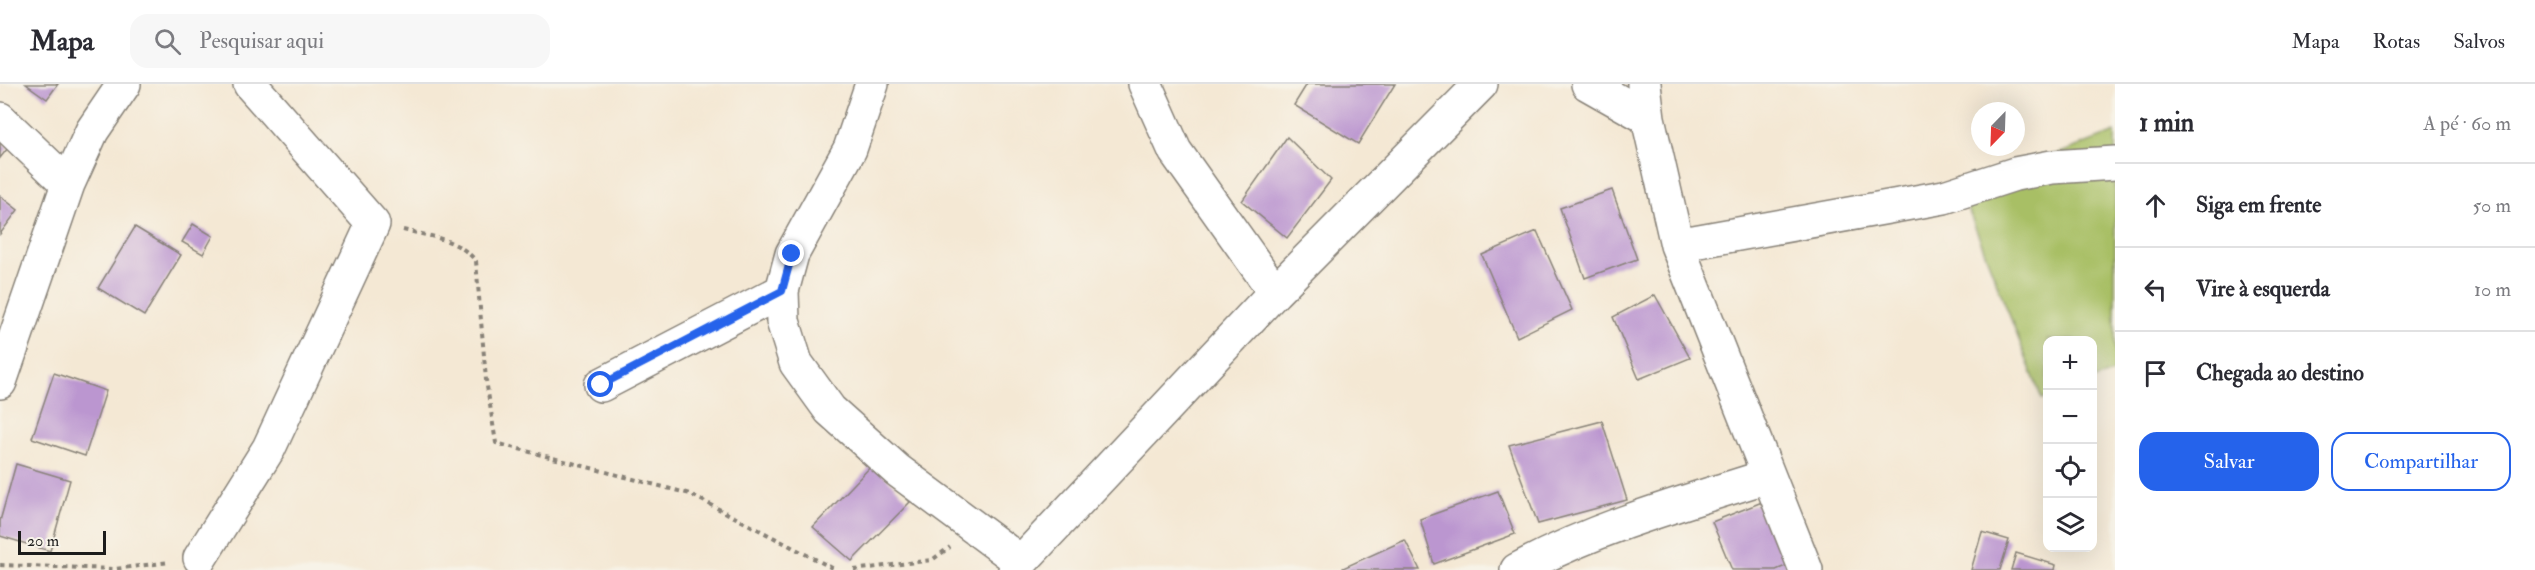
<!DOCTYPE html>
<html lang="pt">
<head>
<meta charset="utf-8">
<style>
  :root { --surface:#fff; --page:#f7f7f7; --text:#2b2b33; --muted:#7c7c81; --line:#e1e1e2; --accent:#2563eb }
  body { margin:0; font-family:"IM FELL Double Pica",serif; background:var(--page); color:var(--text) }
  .controls { position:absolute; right:18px; bottom:18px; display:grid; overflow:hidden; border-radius:12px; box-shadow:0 6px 24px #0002 }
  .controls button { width:54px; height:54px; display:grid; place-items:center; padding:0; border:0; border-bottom:2px solid var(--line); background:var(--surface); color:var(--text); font:30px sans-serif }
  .compass { position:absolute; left:1971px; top:18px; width:54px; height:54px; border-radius:50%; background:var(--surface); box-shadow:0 6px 24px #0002; rotate:203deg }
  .scale { position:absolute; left:18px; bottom:15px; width:88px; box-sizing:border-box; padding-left:6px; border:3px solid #1c1c1c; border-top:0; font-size:16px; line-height:21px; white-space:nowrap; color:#1c1c1c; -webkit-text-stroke:4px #f7f3e8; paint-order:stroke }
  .stop { position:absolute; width:18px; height:18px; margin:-14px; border:4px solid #2563eb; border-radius:50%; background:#fff }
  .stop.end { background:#2563eb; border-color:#fff; box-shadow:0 2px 6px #0008 }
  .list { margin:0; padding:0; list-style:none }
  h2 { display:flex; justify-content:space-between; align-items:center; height:78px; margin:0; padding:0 24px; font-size:26px }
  h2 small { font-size:20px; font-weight:400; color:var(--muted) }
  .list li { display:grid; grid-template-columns:39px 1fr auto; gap:18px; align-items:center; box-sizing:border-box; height:84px; padding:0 24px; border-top:2px solid var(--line) }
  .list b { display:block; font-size:22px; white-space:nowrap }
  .list em { font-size:20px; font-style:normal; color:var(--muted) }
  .actions { display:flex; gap:12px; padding:18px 24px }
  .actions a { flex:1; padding:14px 0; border:2px solid var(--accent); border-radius:18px; text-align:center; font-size:21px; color:var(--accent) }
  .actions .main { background:var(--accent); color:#fff }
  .icon { flex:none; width:33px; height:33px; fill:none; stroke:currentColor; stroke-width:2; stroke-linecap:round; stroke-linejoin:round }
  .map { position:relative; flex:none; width:2115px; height:486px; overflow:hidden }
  header { display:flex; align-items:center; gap:36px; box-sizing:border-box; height:84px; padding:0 30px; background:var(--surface); border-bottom:2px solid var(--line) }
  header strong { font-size:28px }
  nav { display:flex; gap:33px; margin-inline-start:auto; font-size:21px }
  .search { width:420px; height:54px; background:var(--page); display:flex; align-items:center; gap:15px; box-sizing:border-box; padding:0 21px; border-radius:18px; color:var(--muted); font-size:22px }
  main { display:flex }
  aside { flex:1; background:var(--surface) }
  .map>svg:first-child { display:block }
  .green { fill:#a8bf65; stroke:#626e40; stroke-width:1.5 }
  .building { fill:#bb96d0 }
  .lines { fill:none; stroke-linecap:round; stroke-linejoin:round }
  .street-casing { stroke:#888278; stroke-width:36 }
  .path { stroke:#888278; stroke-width:4; stroke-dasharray:4.5 4.5; stroke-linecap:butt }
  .street { stroke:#fff; stroke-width:33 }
  .route { stroke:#2563eb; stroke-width:8 }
</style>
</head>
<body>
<header>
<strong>Mapa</strong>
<div class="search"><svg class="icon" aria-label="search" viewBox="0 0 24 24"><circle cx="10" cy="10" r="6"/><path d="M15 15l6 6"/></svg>Pesquisar aqui</div>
<nav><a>Mapa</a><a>Rotas</a><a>Salvos</a></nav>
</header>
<main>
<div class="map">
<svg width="2115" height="486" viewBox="0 0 2115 486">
  <rect width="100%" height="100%" fill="#f7f3e8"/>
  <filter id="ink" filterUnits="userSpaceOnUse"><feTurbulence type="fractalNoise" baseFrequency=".0167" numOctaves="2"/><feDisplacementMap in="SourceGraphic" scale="12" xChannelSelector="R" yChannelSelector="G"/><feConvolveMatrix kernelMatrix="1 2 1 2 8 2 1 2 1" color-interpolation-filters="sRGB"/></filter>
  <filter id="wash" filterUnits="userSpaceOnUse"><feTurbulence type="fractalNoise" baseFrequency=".008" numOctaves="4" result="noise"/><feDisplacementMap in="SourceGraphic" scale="24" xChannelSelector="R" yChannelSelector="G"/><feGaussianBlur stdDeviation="1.35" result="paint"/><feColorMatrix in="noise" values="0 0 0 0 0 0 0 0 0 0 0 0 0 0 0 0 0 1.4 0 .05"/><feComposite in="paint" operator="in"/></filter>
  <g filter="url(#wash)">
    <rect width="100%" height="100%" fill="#f4e8d4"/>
    <path class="green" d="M2115,48v240l-22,8 -1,-40h-44l-1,57 -5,2 -81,-208z"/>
    <g id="blocks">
      <path class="building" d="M26,0h32l-11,15z
        M1307,0h88l-37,60 -64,-39z
        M1287,53l44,43 -44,58 -45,-37z
        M0,58l8,6 -8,10z
        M1612,106l25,69 -52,19 -25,-70z
        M0,112l18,14 -18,24z
        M193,140l20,12 -10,18 -21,-12z
        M135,143l46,28 -37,61 -46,-28z
        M1537,147l35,79 -55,27 -35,-82z
        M1655,211l35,63 -51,21 -26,-62z
        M54,289l52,18 -21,65 -53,-18z
        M1602,337l25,79 -89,24 -29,-79z
        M16,380l54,16 -20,71 -50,-15v-15z
        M873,380l37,38 -58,59 -39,-34z
        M1498,407l17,43 -81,30 -14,-45z
        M1762,418l26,63 -12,5h-44l-20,-48z
        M1982,448l27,8 -9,30h-29z
        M1405,456l15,30h-76l-1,-2z
        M2016,469l40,12 -1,5h-44z"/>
    </g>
  </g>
  <g filter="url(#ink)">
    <use href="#blocks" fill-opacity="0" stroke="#888278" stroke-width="1.5"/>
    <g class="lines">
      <defs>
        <path id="street" d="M872,0l-22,65 -58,105 -10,37 1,30 13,42 34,47 67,60 124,92 -6,8
          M1145,0l30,67 100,141
          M1588,0l60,34
          M1644,0l4,34 29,127 129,325
          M0,35l68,65
          M1677,161l267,-48 71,-23 37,-7 63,-4
          M0,298l68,-198 24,-53 32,-47
          M601,301l181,-94
          M200,474l69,-110 104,-224 -123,-140
          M1021,478l254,-270 206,-208
          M1517,486c79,-43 165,-67 251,-94"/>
      </defs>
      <use href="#street" class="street-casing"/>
      <path class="path" d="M403,146c27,6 55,9 73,31l10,119 10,63 194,51 146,76
        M0,481l115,4 55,-7
        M854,486l78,-10 18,-13"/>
      <use href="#street" class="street"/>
    </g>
  </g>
  <g class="lines" filter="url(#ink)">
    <path class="route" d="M601,301l181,-94 10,-37"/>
  </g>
</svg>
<div class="controls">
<button>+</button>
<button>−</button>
<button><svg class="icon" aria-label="locate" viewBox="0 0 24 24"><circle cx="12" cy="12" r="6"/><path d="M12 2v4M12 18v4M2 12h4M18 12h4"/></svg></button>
<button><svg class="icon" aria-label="layers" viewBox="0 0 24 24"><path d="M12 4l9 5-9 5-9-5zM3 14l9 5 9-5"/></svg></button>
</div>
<svg class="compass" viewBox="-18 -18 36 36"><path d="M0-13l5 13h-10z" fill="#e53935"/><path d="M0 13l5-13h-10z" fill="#7c7c81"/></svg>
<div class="scale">20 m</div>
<div class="stop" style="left:601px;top:301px"></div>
<div class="stop end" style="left:792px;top:170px"></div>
</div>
<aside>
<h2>1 min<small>A pé · 60 m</small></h2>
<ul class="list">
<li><svg class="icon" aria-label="ahead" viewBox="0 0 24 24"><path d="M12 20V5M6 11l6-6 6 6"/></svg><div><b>Siga em frente</b></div><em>50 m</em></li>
<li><svg class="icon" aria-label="left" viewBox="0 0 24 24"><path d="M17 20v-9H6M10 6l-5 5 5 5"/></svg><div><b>Vire à esquerda</b></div><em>10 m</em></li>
<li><svg class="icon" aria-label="arrive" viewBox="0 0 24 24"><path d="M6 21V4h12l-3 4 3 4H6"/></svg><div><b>Chegada ao destino</b></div></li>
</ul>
<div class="actions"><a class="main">Salvar</a><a>Compartilhar</a></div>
</aside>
</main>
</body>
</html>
